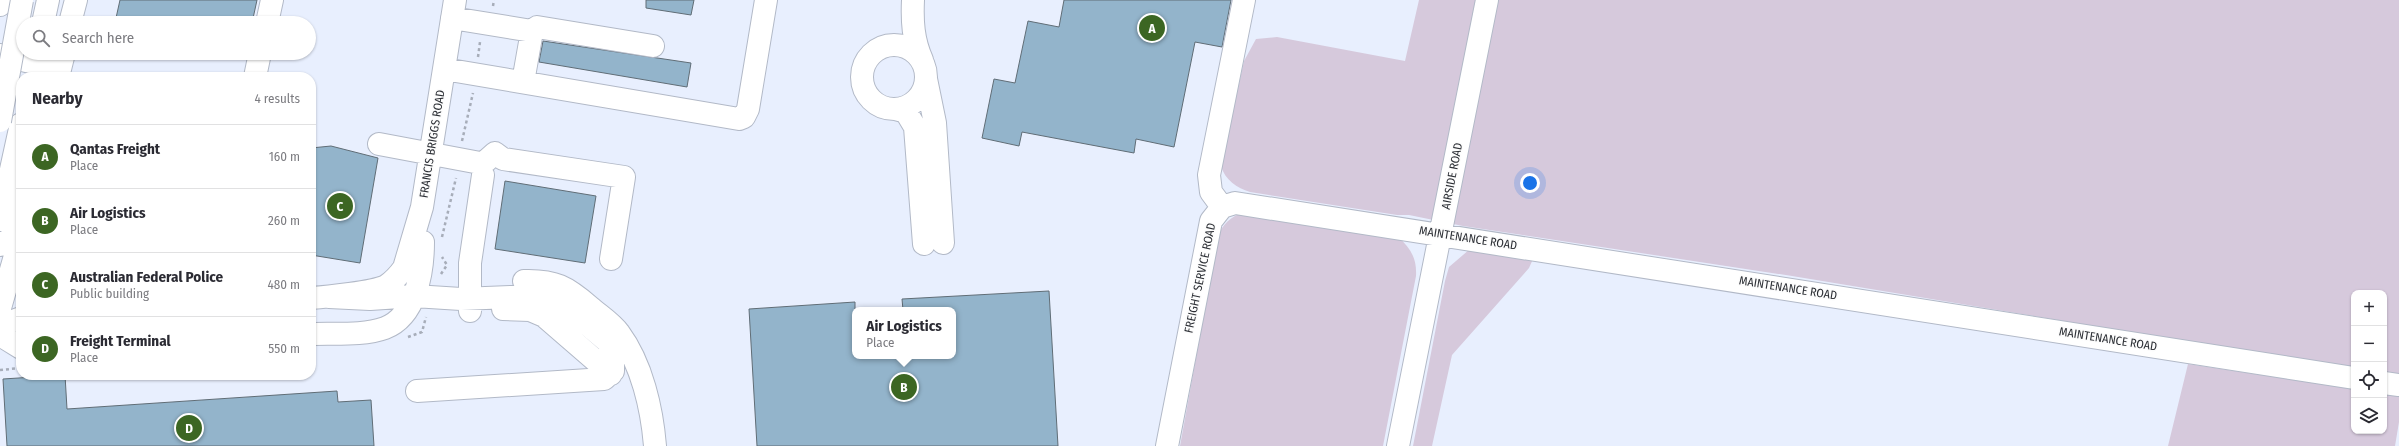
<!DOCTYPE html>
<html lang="en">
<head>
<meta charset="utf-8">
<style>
  :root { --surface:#fff; --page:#f2f2f3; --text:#2b2b33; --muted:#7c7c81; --line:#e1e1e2; --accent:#3c6623 }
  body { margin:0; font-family:"Fira Sans Condensed",sans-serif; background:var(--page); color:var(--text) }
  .controls { position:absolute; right:12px; bottom:12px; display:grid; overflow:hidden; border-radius:8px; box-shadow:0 1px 3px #0004 }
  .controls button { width:36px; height:36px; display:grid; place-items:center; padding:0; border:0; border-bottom:1px solid var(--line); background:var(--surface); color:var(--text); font:20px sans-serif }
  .you { position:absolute; left:1530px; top:183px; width:14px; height:14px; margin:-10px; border:3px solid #fff; border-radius:50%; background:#1a73e8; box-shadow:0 0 0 6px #1a73e833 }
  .badge { display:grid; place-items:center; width:26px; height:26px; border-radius:50%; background:var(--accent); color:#fff; font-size:13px; font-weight:700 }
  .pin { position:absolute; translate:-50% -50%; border:2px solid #fff; box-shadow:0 1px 4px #0006 }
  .popup { position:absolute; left:852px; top:307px; width:104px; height:52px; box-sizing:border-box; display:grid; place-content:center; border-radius:8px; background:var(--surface); filter:drop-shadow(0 1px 3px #0005); font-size:13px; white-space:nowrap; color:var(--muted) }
  .popup b { font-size:15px; color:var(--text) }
  .popup::after { content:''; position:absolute; left:50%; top:100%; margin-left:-8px; border:8px solid transparent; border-top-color:var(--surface) }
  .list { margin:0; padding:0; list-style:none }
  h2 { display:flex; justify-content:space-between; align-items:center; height:52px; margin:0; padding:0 16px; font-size:17px }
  h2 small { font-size:13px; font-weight:400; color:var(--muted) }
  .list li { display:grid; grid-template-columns:26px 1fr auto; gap:12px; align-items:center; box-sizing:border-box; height:64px; padding:0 16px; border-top:1px solid var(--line) }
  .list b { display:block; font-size:15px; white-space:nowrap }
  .list p { margin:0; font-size:13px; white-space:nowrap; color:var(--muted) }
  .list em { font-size:13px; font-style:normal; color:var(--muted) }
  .icon { flex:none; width:22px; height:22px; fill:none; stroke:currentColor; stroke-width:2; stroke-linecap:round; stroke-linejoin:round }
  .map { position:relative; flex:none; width:2399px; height:446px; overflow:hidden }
  .search { position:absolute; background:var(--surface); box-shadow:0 1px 3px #0004; left:16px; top:16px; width:300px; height:44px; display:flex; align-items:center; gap:10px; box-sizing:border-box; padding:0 14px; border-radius:22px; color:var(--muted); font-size:15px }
  .panel { position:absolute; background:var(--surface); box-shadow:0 1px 3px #0004; left:16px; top:72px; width:300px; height:308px; border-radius:16px }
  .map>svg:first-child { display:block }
  .green { fill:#d6c9dc }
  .building { fill:#93b4cb; stroke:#606d76 }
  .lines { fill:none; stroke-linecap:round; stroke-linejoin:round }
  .minor-casing { stroke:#b2b9c7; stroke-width:24 }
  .path { stroke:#a7adb9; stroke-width:2.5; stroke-dasharray:3 3; stroke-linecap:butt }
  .minor { stroke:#fff; stroke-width:22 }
  .minor-bridge-casing { stroke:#b2b9c7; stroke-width:24; stroke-linecap:butt }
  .minor-bridge { stroke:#fff; stroke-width:22 }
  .labels { text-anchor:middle; stroke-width:3; stroke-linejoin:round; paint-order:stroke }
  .street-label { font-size:12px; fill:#2c2f35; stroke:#fcfcfc }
</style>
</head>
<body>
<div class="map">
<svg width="2399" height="446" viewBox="0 0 2399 446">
  <rect width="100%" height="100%" fill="#e8effe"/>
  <path class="green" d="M1419,0h980v377l-15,-3v-81h-30v76l-562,-93 -329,-50 -54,-11h-12l-147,-23c-13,-4 -25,-12 -29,-26l23,-105 12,-22 21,-2 128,24z
    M1243,212l155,25c13,11 19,22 18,39l-33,170h-203l38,-209c4,-13 13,-20 25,-25z
    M1470,249l63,10 -4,9 -77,87 -20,91h-19l32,-165 4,-14z
    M2188,364l166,25v42h30v-38l15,2v27l-4,24h-227z"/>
  <path class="building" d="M120,0h137l-5,23h-113l-23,-5z
    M646,0h48l-3,15 -45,-7z
    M1064,0h167l-9,47 -27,-5 -21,105 -38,-8 -2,14 -112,-21 -3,14 -37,-8 12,-59 21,4 13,-62 31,6z
    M543,41l148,22 -4,24 -148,-25z
    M331,146l47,12 -18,105 -49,-8v-107z
    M505,181l91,15 -11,67 -90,-14z
    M1049,291l9,155h-301l-8,-137 106,-7v54h98v-46h-50l-1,-11z
    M65,375l2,34 270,-18 1,11 33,-2 3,46h-367l-4,-67z"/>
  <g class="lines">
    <defs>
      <path id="minor" d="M913,0c-1,21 0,40 9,60
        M0,5l1,-5
        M452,18l80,13 5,-4 116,19
        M43,23l5,-23
        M70,23l6,-23
        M267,23l5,-23
        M862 77a32 32 0 1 1 64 0a32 32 0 1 1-64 0Z
        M0,55l35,8 24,13
        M444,69l295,50 5,-2 4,-8 18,-109
        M58,77l6,-24
        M255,77l5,-24
        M926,79l9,44 8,120
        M523,82l9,-51
        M895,109l11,3 9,15 9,117
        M379,144l101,19 6,-2 9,-8 8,6 121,18 -13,82
        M1222,207l-11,-15 -2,-17 35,-175
        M0,220l21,-96
        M0,245l11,-7 10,-37
        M524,281c31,-1 43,6 66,26 9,8 22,16 29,26 23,31 33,76 36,113
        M329,297l41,2 44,-3 47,3 75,-3 13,2 19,10 39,33 6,12v18l-9,8 -187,12
        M311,298c15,-1 63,-6 75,-12 8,-5 13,-11 18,-18l18,-61 33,-207
        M0,308l21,-73
        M503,309l27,1 14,6 67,58
        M470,311v-48l13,-88
        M0,326l21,-8
        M311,334c23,-1 52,2 74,-6 31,-12 38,-56 38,-86
        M0,335l21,13
        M2384,383l15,2
        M1167,446l44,-225 11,-14 13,-4 1119,175
        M1398,446l89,-446"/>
    </defs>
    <use href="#minor" class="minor-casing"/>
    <path class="path" d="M493,6l1,-6
      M478,57l2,-15
      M462,141l11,-48
      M442,237l14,-59
      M441,274l6,-9 -5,-8
      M408,337l14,-5 4,-15
      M0,370l21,-2"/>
    <use href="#minor" class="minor"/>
    <defs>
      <path id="minor-bridge" d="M0,121l22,-121"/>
    </defs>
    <use href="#minor-bridge" class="minor-bridge-casing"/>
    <use href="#minor-bridge" class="minor-bridge"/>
  </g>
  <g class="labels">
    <g class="street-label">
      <text transform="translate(432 144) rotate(-81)" y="4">FRANCIS BRIGGS ROAD</text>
      <text transform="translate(1452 176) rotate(-79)" y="4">AIRSIDE ROAD</text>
      <text transform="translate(1468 238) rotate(9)" y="4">MAINTENANCE ROAD</text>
      <text transform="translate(1200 278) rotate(-78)" y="4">FREIGHT SERVICE ROAD</text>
      <text transform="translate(1788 288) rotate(9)" y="4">MAINTENANCE ROAD</text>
      <text transform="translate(2108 339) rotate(9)" y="4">MAINTENANCE ROAD</text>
    </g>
  </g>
</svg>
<div class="controls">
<button>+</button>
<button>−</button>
<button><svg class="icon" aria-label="locate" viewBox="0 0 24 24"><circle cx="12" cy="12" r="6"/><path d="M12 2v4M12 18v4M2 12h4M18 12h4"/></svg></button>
<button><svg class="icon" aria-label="layers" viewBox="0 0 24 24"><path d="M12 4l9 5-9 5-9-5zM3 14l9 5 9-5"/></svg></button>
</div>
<div class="you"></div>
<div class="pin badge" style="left:1152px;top:28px">A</div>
<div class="pin badge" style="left:904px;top:387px">B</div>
<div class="popup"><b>Air Logistics</b>Place</div>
<div class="pin badge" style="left:340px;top:206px">C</div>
<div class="pin badge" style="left:189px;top:428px">D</div>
<div class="search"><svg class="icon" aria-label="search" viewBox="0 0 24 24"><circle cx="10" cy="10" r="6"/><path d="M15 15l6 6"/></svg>Search here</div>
<section class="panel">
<h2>Nearby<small>4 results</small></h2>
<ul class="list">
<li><span class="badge">A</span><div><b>Qantas Freight</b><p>Place</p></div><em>160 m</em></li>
<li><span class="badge">B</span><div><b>Air Logistics</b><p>Place</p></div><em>260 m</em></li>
<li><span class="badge">C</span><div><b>Australian Federal Police</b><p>Public building</p></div><em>480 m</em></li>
<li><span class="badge">D</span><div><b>Freight Terminal</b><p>Place</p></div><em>550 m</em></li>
</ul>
</section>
</div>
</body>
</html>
